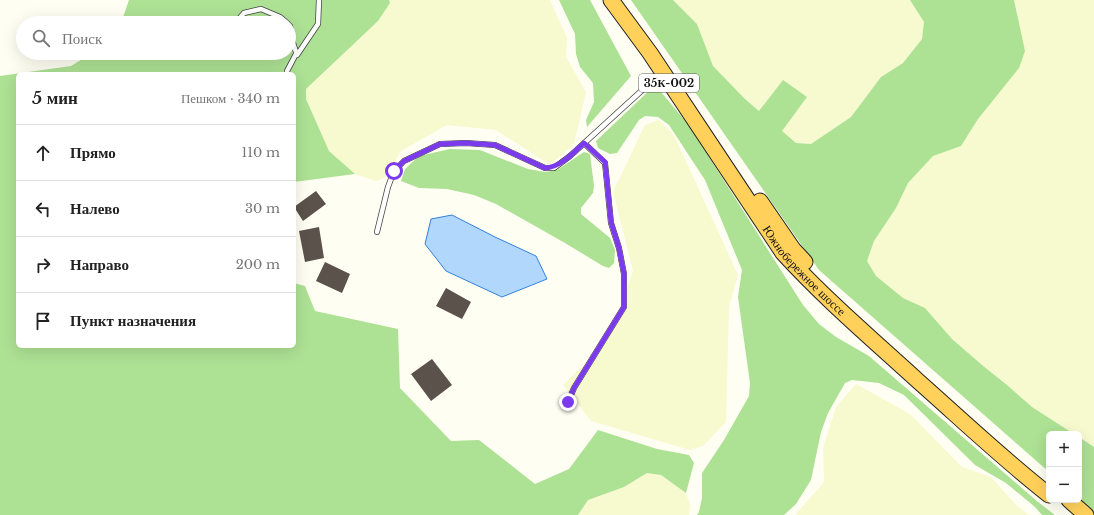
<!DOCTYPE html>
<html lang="ru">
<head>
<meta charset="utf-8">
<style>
  :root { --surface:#fff; --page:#f2f2f2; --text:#222; --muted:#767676; --line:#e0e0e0 }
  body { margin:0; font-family:"Libre Baskerville",serif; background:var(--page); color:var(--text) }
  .controls { position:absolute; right:12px; bottom:12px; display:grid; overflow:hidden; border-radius:6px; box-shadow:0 4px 16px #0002 }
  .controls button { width:36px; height:36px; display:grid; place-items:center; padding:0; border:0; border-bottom:1px solid var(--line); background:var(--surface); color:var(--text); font:20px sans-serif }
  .stop { position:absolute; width:12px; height:12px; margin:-9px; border:3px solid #7c3aed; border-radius:50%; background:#fff }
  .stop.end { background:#7c3aed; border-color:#fff; box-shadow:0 1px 4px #0008 }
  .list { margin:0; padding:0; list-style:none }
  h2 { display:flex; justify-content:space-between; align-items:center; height:52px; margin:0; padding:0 16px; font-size:17px }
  h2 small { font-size:13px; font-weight:400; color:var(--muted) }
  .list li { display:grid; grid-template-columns:26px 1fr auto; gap:12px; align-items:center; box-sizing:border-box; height:56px; padding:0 16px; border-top:1px solid var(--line) }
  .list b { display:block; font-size:15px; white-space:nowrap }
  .list em { font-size:13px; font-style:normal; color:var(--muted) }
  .icon { flex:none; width:22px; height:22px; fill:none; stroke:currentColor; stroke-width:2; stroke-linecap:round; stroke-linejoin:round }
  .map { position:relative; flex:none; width:1094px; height:515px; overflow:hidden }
  .search { position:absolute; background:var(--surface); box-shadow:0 4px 16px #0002; left:16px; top:16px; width:280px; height:44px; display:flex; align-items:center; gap:10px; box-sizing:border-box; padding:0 14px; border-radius:22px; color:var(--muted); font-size:15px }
  .panel { position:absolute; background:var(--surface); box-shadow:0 4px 16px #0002; left:16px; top:72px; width:280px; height:276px; border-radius:6px }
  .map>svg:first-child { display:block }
  .farmland { fill:#f7f9cf }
  .forest { fill:#ade194 }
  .water { fill:#b1d7fd; stroke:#3082dc }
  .building { fill:#5a524b }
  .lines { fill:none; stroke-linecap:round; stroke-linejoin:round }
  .service-casing { stroke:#434343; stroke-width:6 }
  .trunk-casing { stroke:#212121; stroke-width:17 }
  .service { stroke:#fff; stroke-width:4.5 }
  .trunk { stroke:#ffd15a; stroke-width:15 }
  .route { stroke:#7c3aed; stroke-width:5 }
  .labels { text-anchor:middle; stroke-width:4; stroke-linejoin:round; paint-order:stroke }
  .shield { fill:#fff; stroke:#585858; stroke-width:1 }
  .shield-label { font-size:11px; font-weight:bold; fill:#101010 }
  .street-label { font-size:12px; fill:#101010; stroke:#fff }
</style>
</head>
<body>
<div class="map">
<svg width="1094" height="515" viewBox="0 0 1094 515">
  <rect width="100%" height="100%" fill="#fffef3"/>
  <path class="farmland" d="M389,0h161l17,38 -1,19 20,35 -12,52 -24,21 -54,-35 -49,-5 -46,26 -15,26 -10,4 -21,-7 -26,-23 -23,-52v-10l72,-68 12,-18z
    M673,0h237l14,22 -2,17 -19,24 -22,14 -30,40 -40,27 -15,-1 -15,-12 26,-34 -48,14 -14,-12 -32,-33 -16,-42z
    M1014,0h80v447l-15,-10v-3h-5l-42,-27 -25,-22 -25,-20 -30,-26 -27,-31 -22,-10 -27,-22 -9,-15 7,-20 22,-33 12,-25 25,-27 28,-10 17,-27 39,-107z
    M659,120l15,15 64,140 -9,32 -3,115 -23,24 -13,4 -99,-29 -28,-36 31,-30 23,-37 16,-47 -20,-79 32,-67z
    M856,384l54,30 52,53 29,10 24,27 14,11h-234l29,-33 -1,-34 13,-41z
    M647,473l14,2 25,18 4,12 -1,10h-111l10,-15 36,-13z"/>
  <path class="forest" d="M129,0h260l1,3 -12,18 -72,68v10l23,52 26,23 -61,8v-108h-276v272h276v-63l11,3 10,25 83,18 2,59 51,53 28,-1 56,44 34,-15 29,-39 59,19 32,6 5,8 -8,30 -25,-18 -14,-2 -23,14 -36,13 -10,15h-578v-439l71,-10 21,-13h197v-30h-168z
    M559,0h31l41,76 -44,51 -1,-7 8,-18 -1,-19 -13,-16 -4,-13 -1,-20z
    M631,0h42l24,24 16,42 32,33 14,12 24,-31 24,17 -25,34 14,12 15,1 40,-27 30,-40 22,-14 19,-24 2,-17 -14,-22h104l11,51 -6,17 -41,51 -17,27 -28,10 -25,27 -12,25 -22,33 -7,20 9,15 27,22 22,10 27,31 30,26 25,20 25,22 42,27h-25v38l-230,-202z
    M655,85l33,39 115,181 16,19 17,13 33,19 169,146 17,13h-13l-7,-8 -29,-24 -31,-18 -71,-70 -25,-12 -27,-3 -7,3 -17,30 -7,19 -10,48 -15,24 -12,11h-87l2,-3 3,-14v-25l22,-33 25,-44 1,-13 -12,-86 4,-27 -37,-90 -36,-55 -11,-8 -13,-1 -6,4 -22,33 -7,1 -12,-6 -2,-7z
    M450,149l30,1 48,19 17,3 12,-2 27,-18 6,2 4,32 -1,7 -12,15v6l29,24 5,12 -1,13 -5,5 -6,-2 -38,-23 -69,-39 -22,-9 -27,-6 -28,-1 -18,-7 4,-12 14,-13z
    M1079,437l15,10v68l-8,-10 -7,-7z"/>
  <path class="water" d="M452,215l43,22 41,19 11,23 -45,18 -56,-26 -21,-27 6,-25z"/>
  <path class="building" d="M316,191l10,13 -23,17 -9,-14z
    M319,227l5,31 -19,4 -6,-31z
    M325,262l25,12 -8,19 -26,-12z
    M446,288l25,14 -9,17 -26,-13z
    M432,359l20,26 -21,16 -20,-27z"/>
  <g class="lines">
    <defs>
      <path id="service" d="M239,23l-1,-3 6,-7 17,-4 19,8 7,6
        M289,25l1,1 2,14 5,15 21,-31 1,-24
        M287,74v-3l9,-17
        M377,232l11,-45 6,-16 10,-10 36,-17 26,-1 29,2 50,23h9l16,-12 90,-82
        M568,402l6,-14 50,-81v-33l-5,-26 -8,-25 -6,-60 -21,-20"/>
      <g id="trunk">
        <path id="s1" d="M611,0l39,53 133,200c42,46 89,86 135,128 43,38 85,78 131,114"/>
        <path d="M760,201l33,48 12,13"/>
        <path d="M1069,500l17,15"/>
      </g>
    </defs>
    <use href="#service" class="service-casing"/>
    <use href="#trunk" class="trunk-casing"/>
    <use href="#service" class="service"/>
    <use href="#trunk" class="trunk"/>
  </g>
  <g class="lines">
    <path class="route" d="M394,171l10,-10 36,-17 26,-1 29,2 50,23c16,-1 28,-15 39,-25l21,19 6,60 8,26 5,26v33l-50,81 -6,14"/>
  </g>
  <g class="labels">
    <rect class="shield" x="639" y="74" width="60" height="18" rx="3"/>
    <g class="shield-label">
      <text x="669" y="87">35К-002</text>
    </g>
    <g class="street-label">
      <text dy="4" stroke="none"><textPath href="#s1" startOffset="333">Южнобережное шоссе</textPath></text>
    </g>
  </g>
</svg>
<div class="controls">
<button>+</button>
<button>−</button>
</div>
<div class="stop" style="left:394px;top:171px"></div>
<div class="stop end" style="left:568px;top:402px"></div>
<div class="search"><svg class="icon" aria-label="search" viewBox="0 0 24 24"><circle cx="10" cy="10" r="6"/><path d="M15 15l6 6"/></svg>Поиск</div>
<section class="panel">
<h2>5 мин<small>Пешком · 340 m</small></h2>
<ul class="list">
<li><svg class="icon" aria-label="ahead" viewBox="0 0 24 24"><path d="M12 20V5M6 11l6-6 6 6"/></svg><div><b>Прямо</b></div><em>110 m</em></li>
<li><svg class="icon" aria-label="left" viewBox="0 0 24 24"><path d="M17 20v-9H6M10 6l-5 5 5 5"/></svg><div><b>Налево</b></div><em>30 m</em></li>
<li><svg class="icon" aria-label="right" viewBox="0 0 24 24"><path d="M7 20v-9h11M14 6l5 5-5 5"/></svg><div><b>Направо</b></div><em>200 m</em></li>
<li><svg class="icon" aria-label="arrive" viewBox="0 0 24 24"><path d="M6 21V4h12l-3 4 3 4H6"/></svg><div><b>Пункт назначения</b></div></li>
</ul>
</section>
</div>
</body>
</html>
